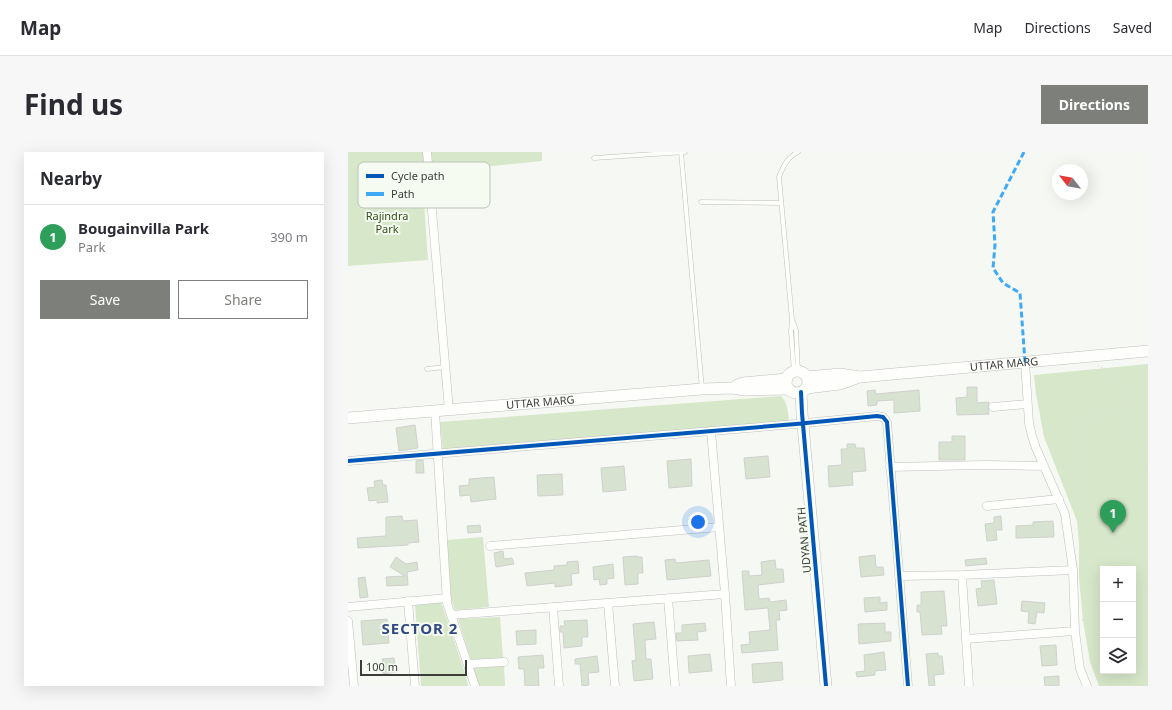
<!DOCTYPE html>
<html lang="en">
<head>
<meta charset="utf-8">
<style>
  :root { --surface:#fff; --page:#f7f7f7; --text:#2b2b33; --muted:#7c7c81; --line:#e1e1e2; --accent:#7c7f7a }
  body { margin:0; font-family:"Noto Sans",sans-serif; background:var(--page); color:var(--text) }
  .controls { position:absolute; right:12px; bottom:12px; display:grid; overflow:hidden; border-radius:0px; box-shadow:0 4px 16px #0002 }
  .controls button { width:36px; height:36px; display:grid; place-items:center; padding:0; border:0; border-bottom:1px solid var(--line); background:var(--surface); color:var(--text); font:20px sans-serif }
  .compass { position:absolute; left:704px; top:12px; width:36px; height:36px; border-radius:50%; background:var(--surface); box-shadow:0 4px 16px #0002; rotate:301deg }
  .scale { position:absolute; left:12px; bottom:10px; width:107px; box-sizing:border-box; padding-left:4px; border:2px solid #3a3d39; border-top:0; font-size:11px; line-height:14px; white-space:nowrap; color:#3a3d39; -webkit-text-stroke:3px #f5fbf1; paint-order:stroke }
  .you { position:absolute; left:350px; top:370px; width:14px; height:14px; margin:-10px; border:3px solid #fff; border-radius:50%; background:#1a73e8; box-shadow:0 0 0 6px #1a73e833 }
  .badge { display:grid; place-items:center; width:26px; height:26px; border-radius:50%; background:var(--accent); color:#fff; font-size:13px; font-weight:700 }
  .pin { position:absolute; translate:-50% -33px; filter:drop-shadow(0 1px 2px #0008) }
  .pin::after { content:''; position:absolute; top:21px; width:14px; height:12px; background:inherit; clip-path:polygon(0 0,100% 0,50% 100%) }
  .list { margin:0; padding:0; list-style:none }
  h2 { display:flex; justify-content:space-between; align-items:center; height:52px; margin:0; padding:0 16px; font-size:17px }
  h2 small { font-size:13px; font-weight:400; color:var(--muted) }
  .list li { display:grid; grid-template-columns:26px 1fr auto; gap:12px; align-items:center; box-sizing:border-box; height:64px; padding:0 16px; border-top:1px solid var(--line) }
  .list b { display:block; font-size:15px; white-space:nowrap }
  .list p { margin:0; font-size:13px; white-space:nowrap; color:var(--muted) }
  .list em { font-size:13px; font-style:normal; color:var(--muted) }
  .actions { display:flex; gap:8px; padding:12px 16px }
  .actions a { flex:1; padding:9px 0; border:1px solid var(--accent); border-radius:0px; text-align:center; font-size:14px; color:var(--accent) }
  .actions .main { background:var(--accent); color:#fff }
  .icon { flex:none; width:22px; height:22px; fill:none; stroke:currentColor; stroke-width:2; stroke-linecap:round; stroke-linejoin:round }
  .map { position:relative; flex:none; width:800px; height:534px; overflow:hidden; border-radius:0px }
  header { display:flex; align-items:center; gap:24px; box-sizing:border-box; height:56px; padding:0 20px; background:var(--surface); border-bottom:1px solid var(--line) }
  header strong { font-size:19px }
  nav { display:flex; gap:22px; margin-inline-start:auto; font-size:14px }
  .intro { display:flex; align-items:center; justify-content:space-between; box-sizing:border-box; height:96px; padding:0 24px }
  h1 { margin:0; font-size:28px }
  .button { padding:10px 18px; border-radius:0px; background:var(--accent); color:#fff; font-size:14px; font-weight:700 }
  main { display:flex; gap:24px; padding:0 24px }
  aside { flex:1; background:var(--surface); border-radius:0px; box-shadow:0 4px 16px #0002 }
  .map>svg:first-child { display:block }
  .green { fill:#d7e7c9; fill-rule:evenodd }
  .building { fill:#d8e2d0; stroke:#cfd1cd }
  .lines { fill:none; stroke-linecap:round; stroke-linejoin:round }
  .service-casing { stroke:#bdbfbb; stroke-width:5 }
  .minor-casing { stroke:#bdbfbb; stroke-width:9 }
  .secondary-casing { stroke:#bdbfbb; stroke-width:12 }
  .path { stroke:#dddfdd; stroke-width:1.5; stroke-dasharray:1 3; stroke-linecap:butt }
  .service { stroke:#fefefd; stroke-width:4 }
  .minor { stroke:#fefefd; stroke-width:8 }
  .secondary { stroke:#fefefd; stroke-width:11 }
  .quiet { stroke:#3fa9f5; stroke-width:3; stroke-dasharray:6 3; stroke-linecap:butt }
  .cycleway-casing { stroke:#f5fbf1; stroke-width:6 }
  .cycleway { stroke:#0057b8; stroke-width:4 }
  .labels { text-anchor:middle; stroke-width:4; stroke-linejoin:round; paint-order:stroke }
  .park-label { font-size:11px; fill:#344f17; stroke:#f5fbf1 }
  .street-label { font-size:11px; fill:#3a3d39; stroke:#f5fbf1 }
  .district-label { font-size:15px; font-weight:bold; letter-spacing:1px; fill:#324882; stroke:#f5fbf1 }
  .key { fill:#f5fbf1; stroke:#bdc2ba; stroke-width:1 }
  .key-label { font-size:11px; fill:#3a3d39 }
</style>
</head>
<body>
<header>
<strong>Map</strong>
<nav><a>Map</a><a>Directions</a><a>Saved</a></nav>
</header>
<div class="intro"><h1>Find us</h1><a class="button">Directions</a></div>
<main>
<aside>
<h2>Nearby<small></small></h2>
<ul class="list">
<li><span class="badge" style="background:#2e9e5b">1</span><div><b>Bougainvilla Park</b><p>Park</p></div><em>390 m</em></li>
</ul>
<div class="actions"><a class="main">Save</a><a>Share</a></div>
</aside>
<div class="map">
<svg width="800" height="534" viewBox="0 0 800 534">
  <rect width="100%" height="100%" fill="#f6f9f3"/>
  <path class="green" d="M0,0h194v9l-120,12 6,87 -80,6z
    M800,212v322h-49l-9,-24 -7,-41 -4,-43v-34l-2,-23 -33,-84 -8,-43 -2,-19zM755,417h30v102h-30z
    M433,244c7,7 7,16 8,26l-346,29 -3,-29z
    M135,385l6,70 -34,3 -4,-11 -4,-59z
    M93,450l25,74 2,10h-47l-6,-82z
    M152,465l3,41 -32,2 -13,-41z
    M156,513l1,21h-27l-6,-20z"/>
  <path class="building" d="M619,235h10v16l12,-1 -1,5 1,7 -32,1 -1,-17 11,-1z
    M527,238l1,4 43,-4 1,21 -26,2v-13l-17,1v4l-9,1 -1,-15z
    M67,273l3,23 -19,3 -3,-23z
    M604,284h13v24h-26v-18h13z
    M499,292h8l1,4h8l2,23 -14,1 1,13 -24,2 -1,-21 14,-1 -1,-16h6z
    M420,304l2,21 -24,2 -2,-21z
    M343,307l1,27 -23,2 -2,-27z
    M75,308l1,13h-8v-12z
    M276,314l2,24 -23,2 -2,-24z
    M214,322l1,21 -25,1 -1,-21z
    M146,325l2,22 -25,3 -1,-7 -10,1 -1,-10 10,-1v-6z
    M34,328l1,5h3l2,17 -11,1v-3l-8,1 -2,-13 8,-1 -1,-6z
    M54,364l1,5 14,-1 2,22 -11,1v2l-50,3 -1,-10 29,-2v-19z
    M653,364l1,14h-6l1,10 -10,1 -2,-17 9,-1v-6z
    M705,369l1,16 -38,1v-12l17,-1v-3z
    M132,373l1,7 -13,1 -1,-7z
    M155,399l1,8 8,-1 2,6 -18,3 -2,-14z
    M527,403l1,12h7l1,8 -23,2 -2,-20z
    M289,404v1h5l1,16h-5v11l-13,1 -2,-28z
    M48,405l10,7 11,-2 1,8 -11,2 1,13 -21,1 -1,-9 19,-1 -15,-9z
    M638,406l1,6 -21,2 -1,-6z
    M327,407l1,4 33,-3 2,16 -44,4 -2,-20z
    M427,408l1,9h7l1,13 -26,3 1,14 10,-1 1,4 16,-2 1,10 -8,1 1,9h-4l2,30 -36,3 -1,-8 9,-1 -1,-12 21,-2 -2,-22 -23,2 -3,-39h7v5l13,-1 -1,-13z
    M230,409l1,12 -8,1 1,11 -17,2v-4l-28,3 -2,-13 29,-3v-4l13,-1v-3z
    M265,412l1,14 -7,1v5l-7,1 -1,-6 -5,1 -1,-13z
    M17,425l3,20 -8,1 -2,-20z
    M646,428l3,24 -19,2 -2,-17 6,-1 -1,-7z
    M596,439l3,35h-6l1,8 -20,1 -2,-23h-3v-7h4v-13z
    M532,445v6l7,-1v8l-22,2 -1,-14z
    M674,449l23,2 -1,10 -7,-1 -2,12 -7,-1 1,-11 -8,-1z
    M39,467l2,24 -26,2 -2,-24z
    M239,468l1,17h-6v9l-18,2 -1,-16h-3v-6h5l-1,-5z
    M306,470l2,17 -11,1 1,19h5l2,20 -19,2 -2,-20 4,-1 -3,-36z
    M357,471l1,8 -9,1 1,8 -21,1 -1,-8h6v-8z
    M537,471v9h6v9l-32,3 -1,-20z
    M188,478v14l-19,1 -1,-14z
    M708,493l1,20 -15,1 -2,-20z
    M536,500l2,18 -11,1v4l-18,2 -1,-5 9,-1 -1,-16z
    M590,501v3h4l2,18 -10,1 1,11h-6l-3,-32z
    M362,502l2,17 -23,2 -1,-17z
    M195,503l1,13h-6l1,18h-14l-1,-17h-5l-1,-12z
    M249,504l2,16 -11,1 1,12 -7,1 -2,-22h-5v-5z
    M46,506l2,14 -13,2v-4h-3l-1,-7 4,-1 -1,-3z
    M434,510l1,18 -30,3 -1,-19z
    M711,524v10h-14l-1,-9z"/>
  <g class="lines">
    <defs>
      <path id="service" d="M333,0l21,237
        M246,6l91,-6
        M353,50l80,1
        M445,170l3,8 2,42
        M79,217l18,-2
        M446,220l-3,-41 1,-11 -13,-143c4,-10 8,-20 19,-25"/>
      <path id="minor" d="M79,0l22,258
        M677,210l4,61 3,13 4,12 29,66 8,56 2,61 5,38 7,17
        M645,255l34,-3
        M87,259l12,192 28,83
        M363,279l14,163 6,92
        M0,309l448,-37 81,-8 6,1 4,5 21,264
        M542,315l94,-2 60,1
        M639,354l72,-7
        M142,394l229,-19
        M614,423l7,111
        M551,424l63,-1 111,-5
        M320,446l7,88
        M60,449l7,85
        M260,451l7,83
        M0,455l99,-9
        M205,455l6,79
        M103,463l274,-21
        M0,469l6,65
        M618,487l109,-8
        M120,512l36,-2"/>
      <g id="secondary">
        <circle cx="449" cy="230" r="11"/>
        <path id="s1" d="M459,225l33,-3 20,3 288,-26"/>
        <path d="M389,233l6,-2 44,-4"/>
        <path d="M459,236l33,-4 19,-7"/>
        <path d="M453,240l1,21 24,273"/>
        <path id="s2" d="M0,266l354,-29 31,-1 11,2 45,-1"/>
      </g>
    </defs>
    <use href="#service" class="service-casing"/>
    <use href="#minor" class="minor-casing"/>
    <use href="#secondary" class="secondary-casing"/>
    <path class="path" d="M750,213l32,25 6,50 12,33
      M785,417c-3,-9 -5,-18 -11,-25 -9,-11 -21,-20 -29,-32 -14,-18 -19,-41 -17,-64 1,-13 4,-23 16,-30 17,-9 36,-16 56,-13
      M785,419l4,53 -1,20v14l9,28
      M785,436l8,1 7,3
      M734,468l13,-2 8,-4"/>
    <use href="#service" class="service"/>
    <use href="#minor" class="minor"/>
    <use href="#secondary" class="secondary"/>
    <path class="quiet" d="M676,0l-31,60 2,33 -2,23 10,15 17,10 5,69"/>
    <defs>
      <path id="cycleway" d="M453,240l1,21 24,273
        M0,309l448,-37 81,-8 6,1 4,5 21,264"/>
    </defs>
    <use href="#cycleway" class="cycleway-casing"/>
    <use href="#cycleway" class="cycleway"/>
  </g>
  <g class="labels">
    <g class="park-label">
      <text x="39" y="68">Rajindra<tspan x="39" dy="13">Park</tspan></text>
    </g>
    <g class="street-label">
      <text dy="4" stroke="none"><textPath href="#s1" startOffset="198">UTTAR MARG</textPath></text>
      <text dy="4" stroke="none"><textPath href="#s2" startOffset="193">UTTAR MARG</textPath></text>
      <text transform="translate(456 388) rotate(-95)" y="4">UDYAN PATH</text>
    </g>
    <g class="district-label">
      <text x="72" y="482">SECTOR 2</text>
    </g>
  </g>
  <rect x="10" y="10" width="132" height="46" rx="6" class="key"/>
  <rect x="18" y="22" width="18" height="4" fill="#0057b8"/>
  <rect x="18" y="40" width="18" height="4" fill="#3fa9f5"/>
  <g class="key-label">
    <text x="43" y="28">Cycle path</text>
    <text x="43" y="46">Path</text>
  </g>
</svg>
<div class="controls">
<button>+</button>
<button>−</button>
<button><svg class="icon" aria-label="layers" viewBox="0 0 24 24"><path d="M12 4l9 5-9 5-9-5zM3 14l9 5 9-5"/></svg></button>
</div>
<svg class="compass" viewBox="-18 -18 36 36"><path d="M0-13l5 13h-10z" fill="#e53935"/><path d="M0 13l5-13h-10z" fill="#7c7c81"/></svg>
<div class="scale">100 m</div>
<div class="you"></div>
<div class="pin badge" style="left:765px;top:381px;background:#2e9e5b">1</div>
</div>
</main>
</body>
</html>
